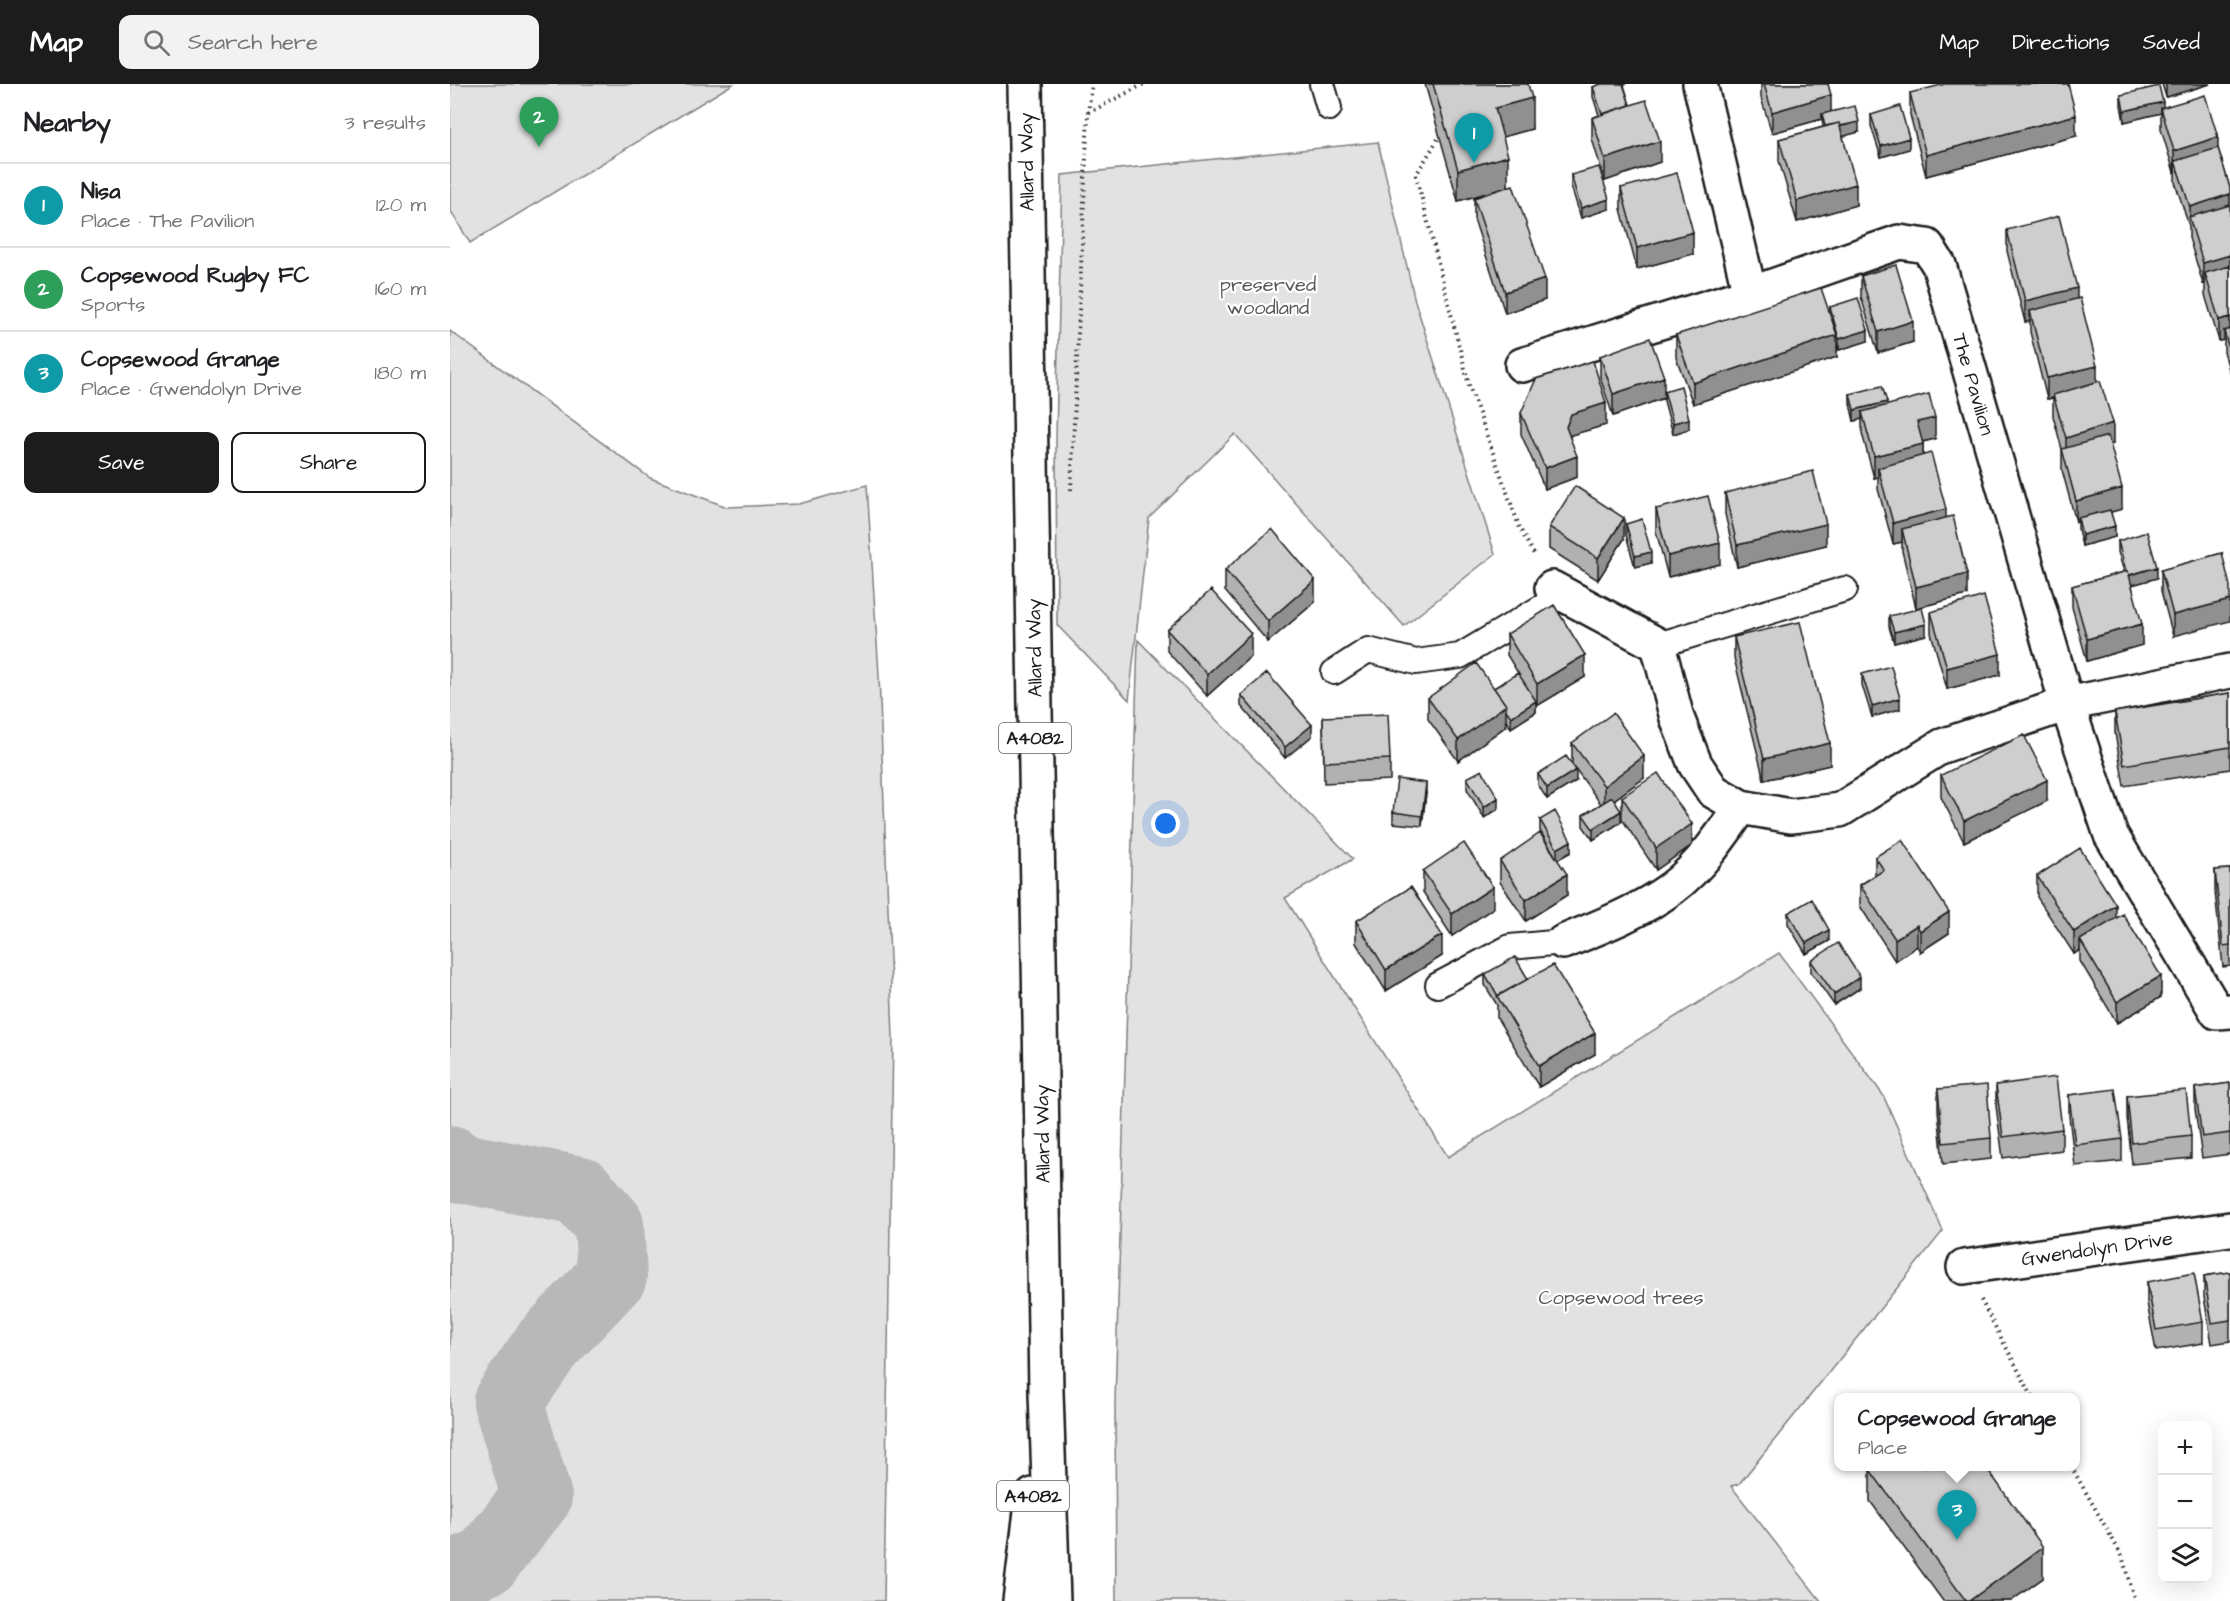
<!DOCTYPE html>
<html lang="en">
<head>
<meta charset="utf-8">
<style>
  :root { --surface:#fff; --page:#f2f2f2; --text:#202124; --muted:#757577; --line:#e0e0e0; --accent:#1c1c1c }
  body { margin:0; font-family:"Architects Daughter",sans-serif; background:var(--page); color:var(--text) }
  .controls { position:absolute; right:18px; bottom:18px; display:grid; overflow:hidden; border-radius:12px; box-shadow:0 6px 24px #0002 }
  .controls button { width:54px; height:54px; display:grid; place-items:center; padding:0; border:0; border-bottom:2px solid var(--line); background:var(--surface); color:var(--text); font:30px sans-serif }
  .you { position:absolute; left:716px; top:740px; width:21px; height:21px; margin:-15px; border:4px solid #fff; border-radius:50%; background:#1a73e8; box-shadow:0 0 0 9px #1a73e833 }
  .badge { display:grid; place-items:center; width:39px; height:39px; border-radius:50%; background:var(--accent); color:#fff; font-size:20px; font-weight:700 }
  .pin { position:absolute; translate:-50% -50px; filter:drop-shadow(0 2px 3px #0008) }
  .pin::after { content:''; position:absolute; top:32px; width:21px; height:18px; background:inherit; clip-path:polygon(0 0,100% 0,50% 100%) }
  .popup { position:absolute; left:1384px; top:1309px; width:246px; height:78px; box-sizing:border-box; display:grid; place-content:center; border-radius:12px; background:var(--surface); filter:drop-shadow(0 2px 4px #0005); font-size:20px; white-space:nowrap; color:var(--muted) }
  .popup b { font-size:22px; color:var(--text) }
  .popup::after { content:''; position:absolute; left:50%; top:100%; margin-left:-12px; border:12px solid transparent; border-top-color:var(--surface) }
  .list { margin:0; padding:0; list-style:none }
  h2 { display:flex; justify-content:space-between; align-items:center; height:78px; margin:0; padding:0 24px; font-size:26px }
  h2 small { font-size:20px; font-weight:400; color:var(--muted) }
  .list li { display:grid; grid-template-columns:39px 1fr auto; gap:18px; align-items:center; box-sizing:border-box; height:84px; padding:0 24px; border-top:2px solid var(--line) }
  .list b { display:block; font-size:22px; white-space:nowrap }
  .list p { margin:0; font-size:20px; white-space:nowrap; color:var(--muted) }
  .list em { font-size:20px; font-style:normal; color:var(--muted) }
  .actions { display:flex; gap:12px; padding:18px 24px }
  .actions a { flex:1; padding:14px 0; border:2px solid var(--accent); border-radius:12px; text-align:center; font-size:21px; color:var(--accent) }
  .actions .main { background:var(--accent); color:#fff }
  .icon { flex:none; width:33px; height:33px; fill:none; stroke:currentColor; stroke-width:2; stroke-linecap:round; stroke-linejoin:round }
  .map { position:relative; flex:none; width:1780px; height:1517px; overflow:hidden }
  header { display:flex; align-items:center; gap:36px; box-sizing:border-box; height:84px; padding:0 30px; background:var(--accent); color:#fff }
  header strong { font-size:28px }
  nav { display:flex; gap:33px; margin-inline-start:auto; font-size:21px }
  .search { width:420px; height:54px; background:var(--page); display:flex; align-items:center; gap:15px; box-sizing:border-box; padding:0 21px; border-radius:12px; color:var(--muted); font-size:22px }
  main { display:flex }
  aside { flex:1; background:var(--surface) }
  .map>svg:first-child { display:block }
  .green { fill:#e2e2e2; stroke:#7f7f7f; stroke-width:1.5 }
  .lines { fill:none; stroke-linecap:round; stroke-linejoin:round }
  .river { stroke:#b8b8b8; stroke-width:70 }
  .service-casing { stroke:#1c1c1c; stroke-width:28 }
  .minor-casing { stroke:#1c1c1c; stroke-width:38 }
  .primary-casing { stroke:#1c1c1c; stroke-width:38 }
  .path { stroke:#1c1c1c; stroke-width:4; stroke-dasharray:1.5 4.5; stroke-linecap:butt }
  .service { stroke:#fff; stroke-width:24 }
  .minor { stroke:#fff; stroke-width:33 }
  .primary { stroke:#fff; stroke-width:33 }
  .wall { fill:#b1b1b1; stroke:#1c1c1c; stroke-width:1.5 }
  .shaded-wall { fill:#909090; stroke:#1c1c1c; stroke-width:1.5 }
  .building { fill:#cecece; stroke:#1c1c1c; stroke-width:1.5 }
  .labels { text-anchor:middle; stroke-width:4.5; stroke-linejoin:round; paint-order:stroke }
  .shield { fill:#fff; stroke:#606060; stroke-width:1.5 }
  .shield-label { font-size:18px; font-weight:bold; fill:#1c1c1c }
  .street-label { font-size:20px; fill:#1c1c1c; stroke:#fff }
  .park-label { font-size:20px; fill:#575757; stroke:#fff }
</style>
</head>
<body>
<header>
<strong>Map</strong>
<div class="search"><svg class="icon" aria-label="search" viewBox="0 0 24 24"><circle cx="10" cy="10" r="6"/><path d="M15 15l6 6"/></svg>Search here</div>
<nav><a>Map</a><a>Directions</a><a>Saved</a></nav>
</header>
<main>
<aside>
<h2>Nearby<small>3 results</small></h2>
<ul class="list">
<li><span class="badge" style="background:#0f9aa8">1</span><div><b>Nisa</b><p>Place · The Pavilion</p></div><em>120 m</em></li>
<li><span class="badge" style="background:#2e9e5b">2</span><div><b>Copsewood Rugby FC</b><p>Sports</p></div><em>160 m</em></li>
<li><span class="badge" style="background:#0f9aa8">3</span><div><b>Copsewood Grange</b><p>Place · Gwendolyn Drive</p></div><em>180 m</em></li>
</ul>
<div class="actions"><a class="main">Save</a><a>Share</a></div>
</aside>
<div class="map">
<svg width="1780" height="1517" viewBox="0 0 1780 1517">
  <rect width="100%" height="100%" fill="#fff"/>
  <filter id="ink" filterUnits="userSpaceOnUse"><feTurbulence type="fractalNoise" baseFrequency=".0167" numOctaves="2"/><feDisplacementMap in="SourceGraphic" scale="12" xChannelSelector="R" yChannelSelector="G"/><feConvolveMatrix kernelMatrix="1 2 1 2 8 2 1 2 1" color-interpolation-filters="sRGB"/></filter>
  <g filter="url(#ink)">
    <path class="green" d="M0,0h283l-263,159 -20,-33z
      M928,58l37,159 80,253 -91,72 -169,-192 -86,84 -20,182 -72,-75 -1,-188 6,-262z
      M0,247l200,147 77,29 72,-3 68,-19 12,190 14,362 -9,564h-434z
      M688,556l215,219 -68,39 163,259 331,-204 104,142 60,136 -204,253 -8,2 90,115h-705l-1,-200z"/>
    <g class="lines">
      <path class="river" d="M0,1076l7,7 123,24 29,33 3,52 -65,69 -39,57 29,95 -51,64 -36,15"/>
      <defs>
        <path id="service" d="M872,0l7,24
          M1208,561l187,-56
          M884,588l34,-22 48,12 44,-6 104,-62
          M988,901l72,-38 53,-5"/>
        <path id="minor" d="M1250,0l50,210 149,-52 28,4 12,19 128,439 44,131 106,177 13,-1
          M1072,281l228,-71
          M1102,504l106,57 19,73 18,46 18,27 28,16 50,9 49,-6 102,-64 125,-42 163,-33
          M1113,858c37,-15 76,-30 109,-54 28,-21 50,-53 69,-81
          M1514,1183l266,-38"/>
        <path id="primary" d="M575,0l21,1308 7,209
          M570,1517l13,-106"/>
      </defs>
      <use href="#service" class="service-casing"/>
      <use href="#minor" class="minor-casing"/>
      <use href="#primary" class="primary-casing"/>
      <path class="path" d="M638,29l4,-29
        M991,50l-25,41 53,210 51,144 15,27
        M621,406l17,-377 56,-29
        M1531,1216l52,98
        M1621,1382l51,90 13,45"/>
      <use href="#service" class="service"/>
      <use href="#minor" class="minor"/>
      <use href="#primary" class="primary"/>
    </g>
    <path class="wall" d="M975,0h103l4,45 -29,8 5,49 37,114 -40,13 -31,-94v-21l24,-8 -40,11z
      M1151,0h26l-3,1 6,20 30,57 -55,19 -13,-42v-21l7,-3 -6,-18v-10z
      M1311,0h67l3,28 28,20 -16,4 13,69 -59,17 -18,-61v-22l44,-12 -1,-8 -50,14 -11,-35z
      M1712,0h48l-44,13z
      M1460,9l166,43 -150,40 -16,-61z
      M1671,11l42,12 55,41 12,40v185l-6,-21v-12l-5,1 -14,-46v-11h-2l-14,-46v-12l-14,-44v-11l-1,1 -13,-43v-16l-37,9 -3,-17z
      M1421,31l38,34 -28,8 -10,-31z
      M1121,91l38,34 -28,9 -10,-32z
      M1171,104l72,66 -56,15 -16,-60z
      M1557,146l70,69 36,145 -3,1 12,64 -11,3 4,25 -33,9 -4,-17v-7h-2l-14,-52v-21l-9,-33v-18l-6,1 -17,-67v-11l-5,1 -18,-71z
      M1411,192l52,66 -35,11 -17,-56z
      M1380,223l38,34 -29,9 -2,-7v14l-144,47 -17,-47v-22l154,-22z
      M1150,272l64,42 -51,18 -13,-39z
      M1214,307l25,38 -16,5 -9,-33z
      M1400,310l37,11 48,34 -12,3v13l23,63 21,77 -51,13 -14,-57v-9l-9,2 -15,-55v-12l-4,1 -12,-45v-14l-8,2 -4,-17z
      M1071,329l85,12 -35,10 -1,2 7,40 -32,12 -24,-55z
      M1275,409l101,52 -89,22 -12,-53z
      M1206,425l64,55 -52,13 -12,-46z
      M1176,440l25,39 -16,4 -9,-32z
      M1099,443l75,12 -26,41 -49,-31z
      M1668,457l39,37 -25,7 10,60 -55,16 -15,-54v-21l52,-14 -6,-20z
      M1772,469l-49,83 -12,-45v-21z
      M775,486l90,32 -47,40 -43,-51z
      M1481,528l69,63 -53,14 -16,-56z
      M1439,532l37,19 -32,8 -5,-16z
      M717,546l84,26 -44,40 -40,-45z
      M1057,550l78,43 -48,29 -1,-2v8l-25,16 -5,-7v5l-48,35 -30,-42v-21l66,-10 24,-15 -11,-18z
      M1284,553l96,128 -66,15 -30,-122z
      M1412,590l38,35 -28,8 -10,-32z
      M1780,609v76l-106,17 -9,-53v-21z
      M791,611l71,41 -27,22 -44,-52z
      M873,633l67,42v21l-66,3z
      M1122,659l72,35 -30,22 7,22 -28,18 -10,-14v-11l18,-11 -29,-40z
      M1088,690l38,7 -29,18 -9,-14z
      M1491,691l106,26 -83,41 -23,-45z
      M1017,694l31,31 -14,9 -17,-29z
      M976,709l-4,33 -29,-3v-11z
      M1172,713l70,48 -36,25 -34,-51z
      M1090,736l31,32 -14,7 10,36 -41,26 -26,-39v-21l54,-7 -14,-23z
      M1425,773l74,76 -29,19 -3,-6 -22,15 -35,-55v-21l15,-10z
      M1780,785v97l-7,1 -8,-75v-22z
      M973,787l70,37 -41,28 -29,-44z
      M1587,792l79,42 45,79 -44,26 -37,-62v-11l-6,4 -37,-57z
      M1338,829l41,28 -23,13 -18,-30z
      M906,837l86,35 -56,35 -30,-48z
      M1361,877l49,27 -26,17 -23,-33z
      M1035,890l43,5 67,75 -56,33 -42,-69v-13l-12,-20z
      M1780,999v71l-28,4 -7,-49v-21z
      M1546,1001l66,44v21l-59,8 -7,-52z
      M1488,1005l53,49v21l-48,5 -5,-54z
      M1619,1011l53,44v22l-47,5 -6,-50z
      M1677,1012l64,40v22l-59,6 -5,-47z
      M1780,1188v69l-18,3 -8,-47v-21z
      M1697,1198l56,40v21l-47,8 -9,-48z
      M1420,1386l173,108 -32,23h-68l-73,-100z"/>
    <path class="shaded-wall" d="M1716,0h44l-44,13z
      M1381,11v21l-9,-2v5l-50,14v-21z
      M1082,14v31l-37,10v-31z
      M1713,18v10l-2,-4v5l-37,9v-11z
      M1626,31v21l-150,40v-21z
      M1409,38v10l-33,9v-11z
      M1768,53v22l-43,2v10l-1,1v-21z
      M1459,54v11l-28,8v-11z
      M1210,57v21l-55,19v-22z
      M1058,72v31l-50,14v-31z
      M1406,100v21l-59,17v-21z
      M1780,110v22l-40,3v-12z
      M1159,115v10l-28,9v-10z
      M1243,148v22l-56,15v-21z
      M1780,171v21l-25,-3v11h-2v-21z
      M1095,195v21l-40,13v-21z
      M1627,204v21l-47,2v10l-5,1v-21z
      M1780,233v21l-6,-7v9l-5,1v-21z
      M1463,237v21l-35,11v-21z
      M1418,246v11l-29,9v-11z
      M1387,251v22l-144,47v-21z
      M1647,282v21l-44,8v3l-6,1v-21z
      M1214,293v21l-51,18v-22z
      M1437,318v10h-25v7l-8,2v-11z
      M1156,319v22l-35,10 -5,13v-21l5,-13z
      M1485,334v21l-18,4v-21z
      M1239,335v10l-16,5v-11z
      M1663,339v21l-47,15v-21z
      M1473,360v21l-45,3v9l-4,1v-22z
      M1127,372v21l-32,12v-21z
      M1672,404v21l-43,12 -1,-3v4h-2v-21z
      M1496,425v21l-44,-1v13l-9,2v-21z
      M1174,434v21l-26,41v-22z
      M1376,440v21l-89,22v-22z
      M1665,442v11l-33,9v-11z
      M1270,459v21l-52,13v-21z
      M1201,468v11l-16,4v-11z
      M1707,483v11l-29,8v-10z
      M1517,490v21l-51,13v-21z
      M865,496v22l-47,40v-21z
      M1780,516v21l-57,15v-21z
      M1476,540v11l-32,8v-11z
      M1692,540v21l-55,16v-22z
      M801,550v22l-44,40v-22z
      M1550,570v21l-53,14v-21z
      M1135,571v22l-48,29v-22z
      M1450,614v11l-28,8v-11z
      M1086,617v11l-25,16v-11z
      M1056,621v21l-48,35v-21z
      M862,641v11l-27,22v-11z
      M1380,659v22l-66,15v-21z
      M1194,672v22l-40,29v-21z
      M1126,686v11l-29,18v-11z
      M1597,696v21l-83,41v-21z
      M976,699v10l-4,33v-10z
      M1048,714v11l-14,9v-11z
      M1171,727v11l-28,18v-11z
      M1242,740v21l-36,25v-22z
      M1121,757v11l-14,8v-11z
      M1117,790v21l-41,26v-21z
      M1043,803v21l-41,28v-22z
      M1666,821v21l-36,14v10l-6,4v-22z
      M1499,828v21l-29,19v-21z
      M1467,841v21l-22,15v-22z
      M1379,846v11l-23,13v-11z
      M992,851v21l-56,35v-21z
      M1711,892v21l-44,26v-21z
      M1410,893v11l-26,17v-11z
      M1145,949v21l-56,33v-21z
      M1593,1463v31l-32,23h-42z"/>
    <path class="building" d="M983,0h95l4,14 -37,10 13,48 -50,14z
      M1151,0h22l7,21 -28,9 -9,-27z
      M1314,0h64l3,11 -59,17z
      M1495,0h123l8,31 -150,40 -16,-62z
      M1709,2l4,16 -39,9 -3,-16z
      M1755,11l13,42 -44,14 -13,-43z
      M1196,16l14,41 -55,18 -13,-41z
      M1405,22l4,16 -19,4 -1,-3 -14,3 -3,-12z
      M1450,22l9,32 -28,8 -10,-31z
      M1389,39l17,61 -59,17 -18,-62z
      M1768,64l12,40v6l-40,13 -15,-46z
      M1149,83l10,32 -28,9 -10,-33z
      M1227,89l16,59 -56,16 -16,-60z
      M1063,101l32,94 -40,13 -31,-94z
      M1780,121v50l-27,8 -14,-46z
      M1609,132l18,72 -52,13 -18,-71z
      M1446,181l17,56 -35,11 -17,-56z
      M1780,182v51l-11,3 -14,-47z
      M1371,204l16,47 -144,48 -17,-48z
      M1408,214l10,32 -29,9 -9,-32z
      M1630,214l17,68 -50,12 -17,-67z
      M1780,245v23l-6,-21z
      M1200,254l14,39 -51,17 -13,-38z
      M1143,277l13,42 -35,11 -5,13 11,29 -32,12 -24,-55 15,-34z
      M1650,297l13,42 -47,15 -13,-43z
      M1231,302l8,33 -16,4 -9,-32z
      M1432,302l5,16 -33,8 -4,-16z
      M1479,310l6,24 -18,4 6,22 -49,12 -12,-44z
      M1658,352l14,52 -46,13 -14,-52z
      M1481,369l15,56 -53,14 -15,-55z
      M1363,387l13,53 -89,21 -12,-52z
      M1125,402l49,32 -26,40 -49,-31z
      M1258,412l12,47 -52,13 -12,-47z
      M1660,426l5,16 -33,9 -4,-17z
      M1503,432l14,58 -51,13 -14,-58z
      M1192,435l9,33 -16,4 -9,-32z
      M822,445l43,51 -47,41 -43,-51z
      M1697,448l10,35 -28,8 -1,-4h-2l-8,-30z
      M1772,469l8,33v14l-57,15 -12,-45z
      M1678,487l14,53 -55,15 -15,-53z
      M761,506l40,44 -44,40 -40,-44z
      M1534,512l16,58 -53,14 -16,-56z
      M1104,521l31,50 -48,29 -30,-50z
      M1472,524l4,16 -32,8 -5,-16z
      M1350,538l30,121 -66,16 -30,-122z
      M1026,579l30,42 -48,35 -30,-42z
      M1441,582l9,32 -28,8 -10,-32z
      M817,589l45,52 -27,22 -44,-52z
      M1068,589l18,28 -25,16 -5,-7v-5l-12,-17z
      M1780,609v54l-106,18 -9,-53z
      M1163,629l31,43 -40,30 -32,-43z
      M938,630l2,45 -66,3 -1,-45z
      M1574,651l23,45 -83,41 -23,-46z
      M1116,672l10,14 -29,18 -9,-14z
      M1032,686l16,28 -14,9 -17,-29z
      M1208,689l34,51 -36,24 -34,-51z
      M947,695l29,4 -4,33 -29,-4z
      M1162,713l9,14 -28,18 -10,-14z
      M1105,727l16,30 -14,8 -17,-29z
      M1090,749l27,41 -41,26 -26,-39z
      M1452,756l47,72 -29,19 -3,-6 -22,14 -35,-54 24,-15 -9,-13z
      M1014,759l29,44 -41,27 -29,-43z
      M1630,764l36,57 -42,27 -37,-56z
      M1780,785v76l-7,1 -8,-76z
      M961,803l31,48 -56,35 -30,-49z
      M1362,815l17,31 -23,13 -18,-30z
      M1673,830l38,62 -44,26 -37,-62z
      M1388,859l22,34 -26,17 -23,-33z
      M1065,873l13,22 -30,17 -13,-22z
      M1103,881l42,68 -56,33 -42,-70z
      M1606,993l6,52 -59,8 -7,-52z
      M1780,999v50l-28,4 -7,-49z
      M1537,1001l4,53 -48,5 -5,-54z
      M1665,1005l7,50 -47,6 -6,-50z
      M1736,1006l5,46 -59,7 -5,-47z
      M1780,1188v48l-18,3 -8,-47z
      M1744,1189l9,49 -47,8 -9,-48z
      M1425,1383h111l57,80 -74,54h-3l-96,-131z"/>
  </g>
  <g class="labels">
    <g class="shield">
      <rect x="549" y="639" width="72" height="30" rx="4.5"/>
      <rect x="547" y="1397" width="72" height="30" rx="4.5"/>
    </g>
    <g class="shield-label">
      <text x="585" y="660">A4082</text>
      <text x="583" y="1418">A4082</text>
    </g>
    <g class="street-label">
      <text transform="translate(576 78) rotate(-91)" y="7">Allard Way</text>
      <text transform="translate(1524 300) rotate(74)" y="7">The Pavilion</text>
      <text transform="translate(584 564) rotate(-91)" y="7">Allard Way</text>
      <text transform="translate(592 1050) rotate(-91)" y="7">Allard Way</text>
      <text transform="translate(1647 1164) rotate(-8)" y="7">Gwendolyn Drive</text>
    </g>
    <g class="park-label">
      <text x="818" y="207">preserved<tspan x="818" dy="23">woodland</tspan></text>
      <text x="1171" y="1220">Copsewood trees</text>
    </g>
  </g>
</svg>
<div class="controls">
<button>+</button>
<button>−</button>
<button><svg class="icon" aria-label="layers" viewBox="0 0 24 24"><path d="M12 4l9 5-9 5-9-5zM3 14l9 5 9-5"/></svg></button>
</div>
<div class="you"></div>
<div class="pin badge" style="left:1024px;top:79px;background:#0f9aa8">1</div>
<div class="pin badge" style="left:89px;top:63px;background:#2e9e5b">2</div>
<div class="pin badge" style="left:1507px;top:1456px;background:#0f9aa8">3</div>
<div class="popup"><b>Copsewood Grange</b>Place</div>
</div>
</main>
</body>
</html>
